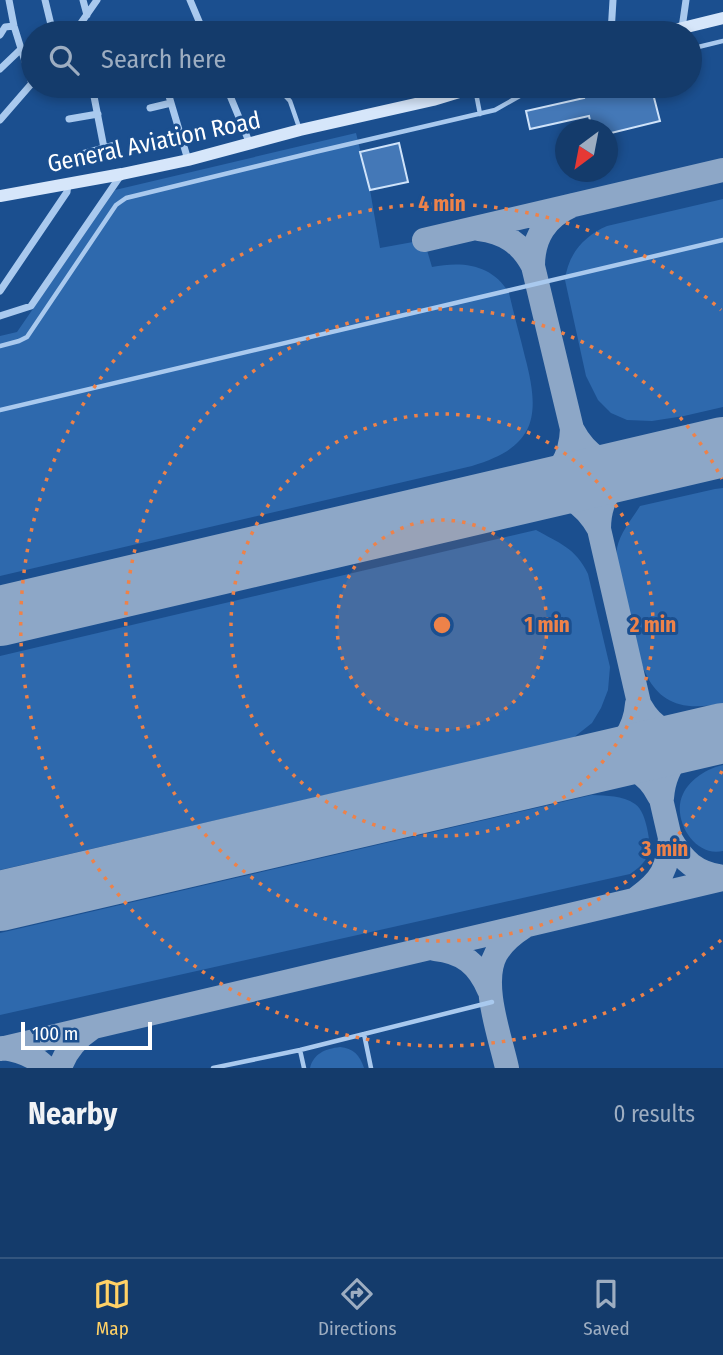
<!DOCTYPE html>
<html lang="en">
<head>
<meta charset="utf-8">
<style>
  :root { --surface:#143b6b; --page:#214673; --text:#f1f3f6; --muted:#9dadc1; --line:#33557e; --accent:#ffd166 }
  body { margin:0; font-family:"Fira Sans Condensed",sans-serif; background:var(--page); color:var(--text) }
  .compass { position:absolute; left:555px; top:119px; width:63px; height:63px; border-radius:50%; background:var(--surface); box-shadow:0 4px 10px #0003; rotate:212deg }
  .scale { position:absolute; left:21px; bottom:18px; width:131px; box-sizing:border-box; padding-left:7px; border:4px solid #fff; border-top:0; font-size:19px; line-height:24px; white-space:nowrap; color:#fff; -webkit-text-stroke:5px #1b4f8f; paint-order:stroke }
  .list { margin:0; padding:0; list-style:none }
  h2 { display:flex; justify-content:space-between; align-items:center; height:91px; margin:0; padding:0 28px; font-size:30px }
  h2 small { font-size:23px; font-weight:400; color:var(--muted) }
  .icon { flex:none; width:38px; height:38px; fill:none; stroke:currentColor; stroke-width:2; stroke-linecap:round; stroke-linejoin:round }
  .map { position:relative; flex:none; width:723px; height:1068px; overflow:hidden }
  .search { position:absolute; background:var(--surface); box-shadow:0 4px 10px #0003; left:21px; right:21px; top:21px; height:77px; display:flex; align-items:center; gap:18px; box-sizing:border-box; padding:0 24px; border-radius:38px; color:var(--muted); font-size:26px }
  .sheet { height:189px; background:var(--surface) }
  nav { display:flex; justify-content:space-around; align-items:center; box-sizing:border-box; height:98px; border-top:2px solid var(--line); background:var(--surface); font-size:19px; color:var(--muted) }
  nav a { display:grid; justify-items:center; gap:4px }
  nav .on { color:var(--accent) }
  .map>svg:first-child { display:block }
  .green { fill:#2e69ad }
  .lines { fill:none; stroke-linecap:round; stroke-linejoin:round }
  .taxiway { stroke:#8da7c7; stroke-width:24 }
  .runway { stroke:#8da7c7; stroke-width:60 }
  .building { fill:#4478b7; stroke:#cfe3fa; stroke-width:2 }
  .path { stroke:#a9c9ee; stroke-width:2; stroke-dasharray:3.5 5; stroke-linecap:butt }
  .service { stroke:#a9c9ee; stroke-width:4.5 }
  .minor { stroke:#a9c9ee; stroke-width:7 }
  .secondary { stroke:#d6e6fa; stroke-width:12 }
  .ring { fill:none; stroke:#ee8249; stroke-width:3.5; stroke-dasharray:3.5 7 }
  .labels { text-anchor:middle; stroke-width:6; stroke-linejoin:round; paint-order:stroke }
  .street-label { font-size:24px; fill:#fff; stroke:#1b4f8f }
  .centre { fill:#ee8249; stroke:#1b4f8f; stroke-width:3.5 }
  .ring-label { font-size:21px; text-anchor:middle; font-weight:bold; fill:#ee8249; stroke:#1b4f8f; stroke-width:6; stroke-linejoin:round; paint-order:stroke }
</style>
</head>
<body>
<div class="map">
<svg width="723" height="1068" viewBox="0 0 723 1068">
  <rect width="100%" height="100%" fill="#1b4f8f"/>
  <path class="green" d="M356,133l14,57 10,58 44,-8 8,27c30,-6 60,-3 77,26 5,22 11,43 16,64 16,60 11,90 -53,109l-472,110v-240l17,-4 98,-142z
    M723,199v208l-39,9 -32,5 -25,-1 -16,-7 -13,-13 -12,-24 -21,-96c3,-26 19,-44 42,-54z
    M723,488v215c-74,17 -82,-34 -95,-91 -4,-20 -14,-44 -11,-64 3,-15 15,-29 23,-42l75,-17z
    M536,530c23,13 40,18 52,44l22,93 -2,23 -7,18 -9,15 -19,15 -573,132v-214z
    M723,765v86c-29,7 -52,-33 -40,-57 7,-15 25,-26 40,-29z
    M592,795c15,1 30,0 43,9 7,5 10,15 12,24 5,22 3,33 -17,46l-630,141v-82z
    M340,1047c13,1 20,8 24,21h-54c4,-15 15,-19 30,-21z"/>
  <g class="lines">
    <path class="taxiway" d="M479,229c25,3 42,14 54,37
      M424,240l299,-70
      M572,429c15,28 34,39 66,38
      M698,452l25,-1
      M638,467c-26,13 -39,33 -39,62l71,309c13,23 26,35 53,39
      M532,491c26,-12 39,-33 40,-62l-39,-163c0,-29 13,-49 40,-61
      M532,491c32,0 51,10 67,38
      M641,707c13,24 35,32 61,31
      M597,763c26,-3 50,8 62,33
      M597,763c23,-13 38,-32 40,-59
      M662,798c2,-28 16,-48 40,-60
      M637,898c25,-18 31,-30 33,-60
      M435,949c28,3 43,15 54,41
      M3,1048c16,2 31,7 43,20
      M0,1049l723,-170
      M60,1068c6,-18 17,-30 32,-40
      M507,1068c-7,-32 -27,-85 -11,-114 7,-12 17,-20 28,-27"/>
    <path class="runway" d="M0,616l723,-169
      M0,901l723,-168"/>
  </g>
  <path class="building" d="M599,86h52l9,35 -53,13v-4h-15l-3,-14 -59,13 -4,-18 58,-13 -2,-8z
    M399,143l9,39 -38,8 -10,-38z"/>
  <g class="lines">
    <path class="path" d="M142,86l5,15"/>
    <path class="service" d="M690,49l33,-8
      M276,86l14,15 10,29
      M475,88l5,26
      M0,346l19,-5 8,-4 89,-132 10,-7 189,-46 180,-42 30,-17 26,-7
      M0,410l723,-170
      M364,1034l7,34
      M300,1050l4,18
      M213,1068l87,-18 192,-48"/>
    <path class="minor" d="M9,0l5,26 18,58
      M45,0l8,33
      M83,0l4,15
      M190,0l14,33
      M682,28l4,-28
      M74,33l23,-33
      M611,33l2,-33
      M0,35l5,-8 9,-1
      M0,69l21,-20
      M92,86l12,62
      M166,86l22,74
      M226,86l24,58
      M150,108l21,-5
      M69,119l29,-5
      M0,120l33,-38
      M82,154l33,-9
      M0,291l67,-99 1,-9
      M0,316l31,-10 90,-131"/>
    <path class="secondary" d="M662,33l61,-15
      M0,196l122,-22 66,-14 112,-30 133,-30 46,-14"/>
  </g>
  <circle cx="442" cy="625" r="105" fill="#ee8249" fill-opacity=".12"/>
  <g class="ring">
    <circle cx="442" cy="625" r="105"/>
    <circle cx="442" cy="625" r="211"/>
    <path d="M722 771A316 316 0 1 1 722 479"/>
    <path d="M721 940A421 421 0 1 1 721 310"/>
  </g>
  <g class="labels">
    <g class="street-label">
      <text transform="translate(154 142) rotate(-12)" y="8">General Aviation Road</text>
    </g>
  </g>
  <circle cx="442" cy="625" r="10" class="centre"/>
  <g class="ring-label">
    <text x="442" y="211">4 min</text>
    <text x="547" y="632">1 min</text>
    <text x="653" y="632">2 min</text>
    <text x="665" y="856">3 min</text>
  </g>
</svg>
<svg class="compass" viewBox="-18 -18 36 36"><path d="M0-13l5 13h-10z" fill="#e53935"/><path d="M0 13l5-13h-10z" fill="#9dadc1"/></svg>
<div class="scale">100 m</div>
<div class="search"><svg class="icon" aria-label="search" viewBox="0 0 24 24"><circle cx="10" cy="10" r="6"/><path d="M15 15l6 6"/></svg>Search here</div>
</div>
<section class="sheet">
<h2>Nearby<small>0 results</small></h2>
<ul class="list">
</ul>
</section>
<nav>
<a class="on"><svg class="icon" aria-label="map" viewBox="0 0 24 24"><path d="M3 6l6-2 6 2 6-2v14l-6 2-6-2-6 2zM9 4v14M15 6v14"/></svg>Map</a>
<a><svg class="icon" aria-label="directions" viewBox="0 0 24 24"><path d="M12 3l9 9-9 9-9-9zM9 14v-3h6M13 9l2 2-2 2"/></svg>Directions</a>
<a><svg class="icon" aria-label="saved" viewBox="0 0 24 24"><path d="M7 4h10v16l-5-4-5 4z"/></svg>Saved</a>
</nav>
</body>
</html>
